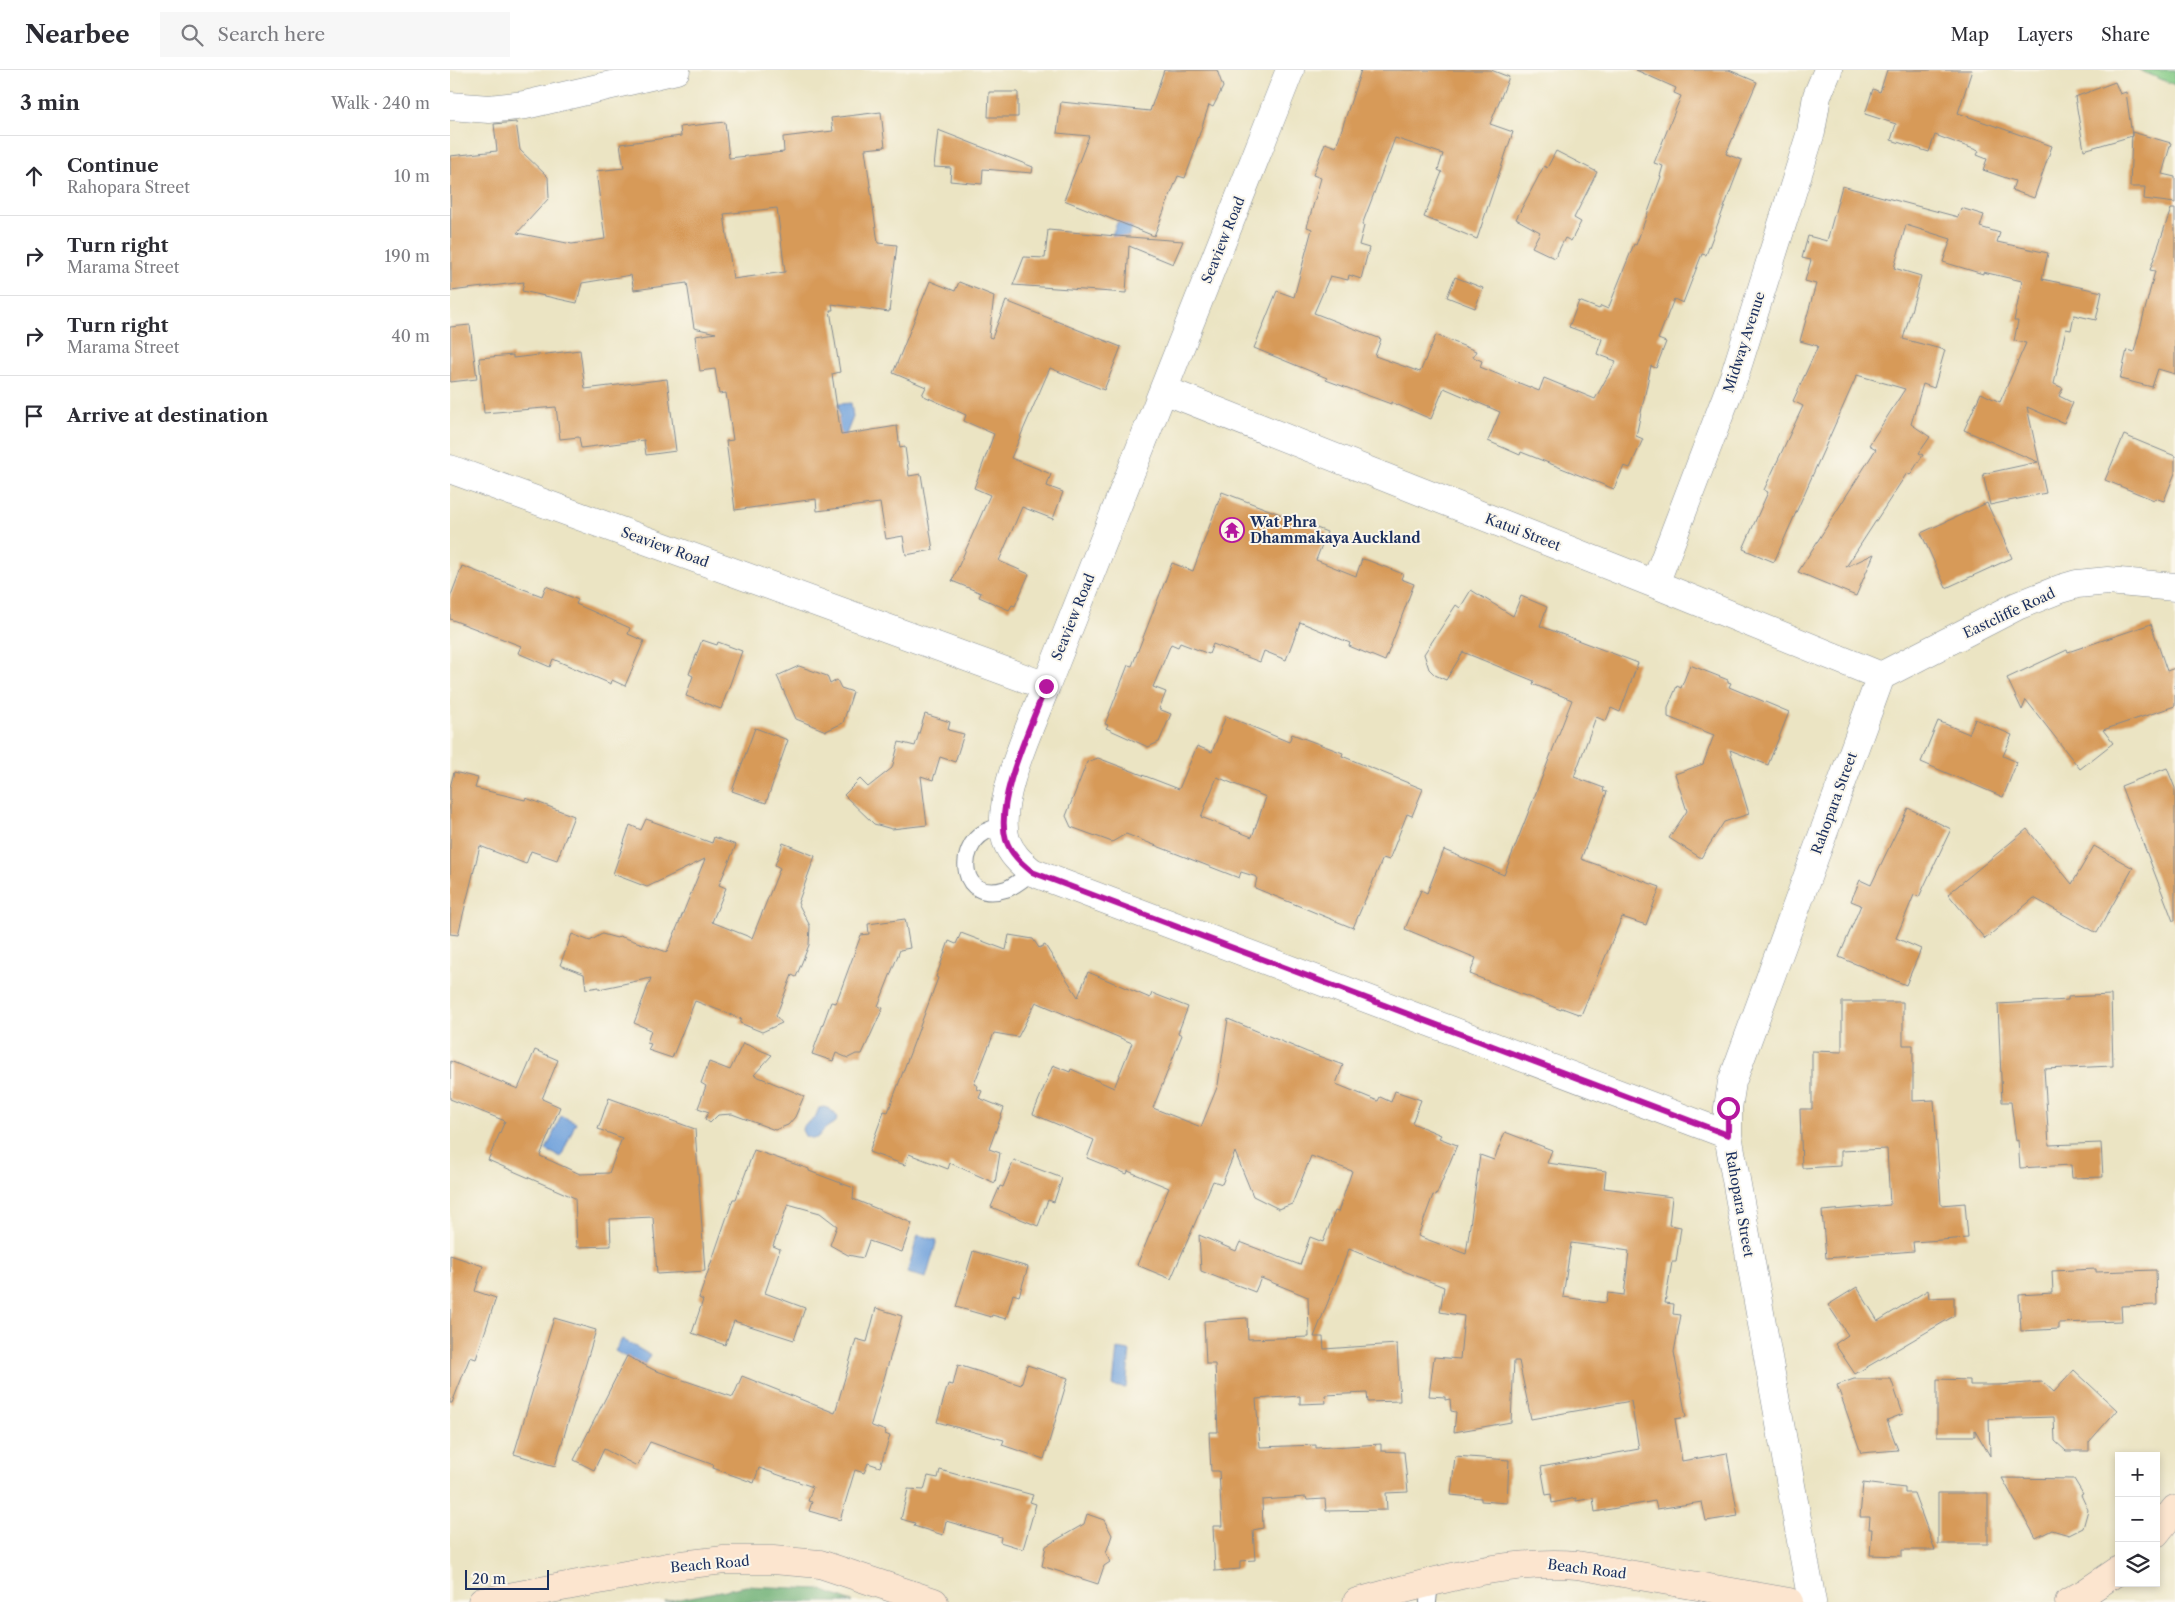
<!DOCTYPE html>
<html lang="en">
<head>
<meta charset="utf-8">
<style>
  :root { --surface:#fff; --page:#f7f7f7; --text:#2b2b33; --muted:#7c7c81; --line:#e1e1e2 }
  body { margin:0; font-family:"Libre Caslon Text",serif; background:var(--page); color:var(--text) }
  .controls { position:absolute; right:15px; bottom:15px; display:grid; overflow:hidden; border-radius:0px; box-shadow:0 2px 8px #0003 }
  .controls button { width:45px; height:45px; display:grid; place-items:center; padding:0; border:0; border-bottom:1px solid var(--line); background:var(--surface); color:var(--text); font:25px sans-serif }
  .scale { position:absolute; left:15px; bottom:12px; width:84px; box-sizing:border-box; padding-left:5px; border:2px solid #1b2f5e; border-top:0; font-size:14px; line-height:18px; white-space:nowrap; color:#1b2f5e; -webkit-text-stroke:4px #fbf7ec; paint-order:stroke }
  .stop { position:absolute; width:15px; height:15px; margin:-11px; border:4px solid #b5179e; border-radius:50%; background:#fff }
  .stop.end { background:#b5179e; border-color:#fff; box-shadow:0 1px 5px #0008 }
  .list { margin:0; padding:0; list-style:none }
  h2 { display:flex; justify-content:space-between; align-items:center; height:65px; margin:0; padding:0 20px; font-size:21px }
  h2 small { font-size:16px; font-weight:400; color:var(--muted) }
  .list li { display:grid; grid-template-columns:32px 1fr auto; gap:15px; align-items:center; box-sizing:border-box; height:80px; padding:0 20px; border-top:1px solid var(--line) }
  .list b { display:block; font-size:19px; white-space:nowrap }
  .list p { margin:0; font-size:16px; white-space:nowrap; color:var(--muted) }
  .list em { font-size:16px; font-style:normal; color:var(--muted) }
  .icon { flex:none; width:28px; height:28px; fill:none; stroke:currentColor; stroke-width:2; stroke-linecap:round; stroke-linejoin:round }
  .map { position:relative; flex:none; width:1725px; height:1532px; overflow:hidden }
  header { display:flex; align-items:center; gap:30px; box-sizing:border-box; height:70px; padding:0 25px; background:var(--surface); border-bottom:1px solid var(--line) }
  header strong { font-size:24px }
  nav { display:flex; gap:28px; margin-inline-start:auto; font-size:18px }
  .search { width:350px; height:45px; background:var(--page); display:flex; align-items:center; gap:12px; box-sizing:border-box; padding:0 18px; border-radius:0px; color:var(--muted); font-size:19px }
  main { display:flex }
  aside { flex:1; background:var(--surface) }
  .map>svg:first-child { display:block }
  .green { fill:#85cb86; stroke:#507d72 }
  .forest { fill:#6caf73; stroke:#446f68 }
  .water { fill:#71a2dc; stroke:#46689d }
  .building { fill:#d79a59; fill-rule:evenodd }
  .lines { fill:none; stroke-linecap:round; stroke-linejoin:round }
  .service-casing { stroke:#838a90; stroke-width:18 }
  .minor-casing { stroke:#838a90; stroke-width:29 }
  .secondary-casing { stroke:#838a90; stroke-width:29 }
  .service { stroke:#fff; stroke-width:16 }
  .minor { stroke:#fff; stroke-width:28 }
  .secondary { stroke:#fce5cf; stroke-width:28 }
  .route { stroke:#b5179e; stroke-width:6 }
  .labels { text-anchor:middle; stroke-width:4; stroke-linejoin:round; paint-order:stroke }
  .street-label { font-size:14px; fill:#1b2f5e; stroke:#fbf7ec }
  .poi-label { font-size:14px; font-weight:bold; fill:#1b2f5e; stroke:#fbf7ec; text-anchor:start }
</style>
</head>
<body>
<header>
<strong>Nearbee</strong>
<div class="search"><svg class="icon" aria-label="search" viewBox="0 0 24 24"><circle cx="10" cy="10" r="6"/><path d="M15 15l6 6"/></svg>Search here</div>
<nav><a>Map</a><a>Layers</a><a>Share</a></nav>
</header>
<main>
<aside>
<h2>3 min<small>Walk · 240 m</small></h2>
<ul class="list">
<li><svg class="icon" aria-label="ahead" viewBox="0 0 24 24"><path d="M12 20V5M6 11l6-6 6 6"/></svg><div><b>Continue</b><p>Rahopara Street</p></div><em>10 m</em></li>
<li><svg class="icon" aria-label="right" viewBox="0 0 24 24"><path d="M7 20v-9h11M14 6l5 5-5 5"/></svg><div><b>Turn right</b><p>Marama Street</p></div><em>190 m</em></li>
<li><svg class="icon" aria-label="right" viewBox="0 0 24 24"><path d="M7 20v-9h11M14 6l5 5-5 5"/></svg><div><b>Turn right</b><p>Marama Street</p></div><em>40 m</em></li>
<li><svg class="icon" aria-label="arrive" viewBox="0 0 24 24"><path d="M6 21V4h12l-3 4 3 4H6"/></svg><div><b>Arrive at destination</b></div></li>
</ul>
</aside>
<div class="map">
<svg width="1725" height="1532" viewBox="0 0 1725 1532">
  <rect width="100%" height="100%" fill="#fbf7ec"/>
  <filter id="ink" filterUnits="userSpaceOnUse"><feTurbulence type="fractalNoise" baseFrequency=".02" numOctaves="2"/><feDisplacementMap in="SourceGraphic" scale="10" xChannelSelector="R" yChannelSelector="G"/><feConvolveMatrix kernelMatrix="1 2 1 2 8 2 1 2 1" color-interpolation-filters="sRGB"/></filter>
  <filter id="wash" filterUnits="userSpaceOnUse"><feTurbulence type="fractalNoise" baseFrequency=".0096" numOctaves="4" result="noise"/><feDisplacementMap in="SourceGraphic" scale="20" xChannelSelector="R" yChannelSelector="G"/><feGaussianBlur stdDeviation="1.12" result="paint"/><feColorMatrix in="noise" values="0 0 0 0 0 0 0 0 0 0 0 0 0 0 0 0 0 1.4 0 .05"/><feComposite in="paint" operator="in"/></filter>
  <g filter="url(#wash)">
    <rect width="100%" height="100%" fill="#ebe4c3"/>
    <path class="green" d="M1689,0h36v15z"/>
    <path class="forest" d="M296,1516l73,3 33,13h-187z"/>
    <path class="water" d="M675,134l14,7 -13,31 -14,-7z
      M401,333l2,14 -8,20 -13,1 -2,-19 10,-1 -2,-14z
      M374,1037l6,2 7,7 -1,6c-3,2 -8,4 -11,7 -8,7 -6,13 -20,7l-3,-6 1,-4 12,-8 4,-10z
      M111,1046l15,6 -15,35 -15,-7z
      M468,1165l19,5 -11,38 -19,-5z
      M172,1269l28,16 -7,12 -28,-16z
      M667,1279l13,2 -4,37 -13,-2z"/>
    <g id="blocks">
      <path class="building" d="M714,0h53l6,17 -10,20 -4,-2 -15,46h1l-10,27 -7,-2 -24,60 -90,-36 25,-64 -32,-3 4,-31 89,9z
        M911,0h130l18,7 -19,47 23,8 -36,107 -53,-22 18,-45 -4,-2 5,-16 -48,-16 -33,87 2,1 -5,19 10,3 -8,31 -12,-4 -1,5 -18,-4 -16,37 67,26 -6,17 45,16 16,-37 40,16 -3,6 9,4 -2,6 59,24 5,-13 51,21 21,-38 -19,-7 5,-15 -33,-12 10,-26 20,8 2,-3 7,3 26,-65 2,1 25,-68 -1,-1 3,-10 -9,-3 27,-67 -7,-3 2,-5 -40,-18h93l28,12 -31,72 16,6 -36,95 -4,-1 -19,49 -9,-4 -16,40 8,3 -10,26 -5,-2 -15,70 7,3 -13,29 -6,-2 -10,23 -93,-37 -1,3 -32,-14 12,-29 -56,-24 -13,31 -40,-17v2l-65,-24 1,-2 -73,-30 23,-57 17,6 18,-68 -5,-2 14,-49 -8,-3 12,-32 11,4z
        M1437,0h85l-14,43 94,33 -18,52 -22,-8 3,-9 -32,-11 4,-11 -10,-4 2,-4 -44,-16 -6,17 -38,-12 5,-16 -31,-10 8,-25 7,3z
        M1665,12l5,12 6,-2 6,44 -48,14 -9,-53z
        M539,22h29v25h-30z
        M431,42l4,35 -20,2 13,94 19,2 -8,67 -57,-8 1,6h-3l10,62 -8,2 9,61 56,-9 3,22 5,-1 4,29 12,-2 12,76 -27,5 -3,-19 -17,3 -6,-36 -63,8 -1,-12 -81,11 -9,-69 7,-1 -7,-47 -7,1 -4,-25 -15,2 -5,-35 21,-3 -22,-5 -7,-45 -53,7 -3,-15 -49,8 -5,20 -55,-12 2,-9 -73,9 -1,-135 47,-5 -3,-27 22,-2 4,28 28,27 1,21 -32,35 55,11 33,-5 -9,-68 28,-3 -4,-24 61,-8 -1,-9 45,-5 4,36 55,-6 -1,-15 50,-6 -2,-13zM327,138l8,64 -52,7 -9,-65z
        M488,60l95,37 -1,6 -49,-4 -1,15 -32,-3 1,-13 -17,-1z
        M1682,62l39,11 -9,31 13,3v26l-31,-4 1,-12h-15z
        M1106,81l41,21 -23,46 7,4 -10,19 -6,-3 -10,20 -23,-11 8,-15 -24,-13 28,-53 3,2z
        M1392,116l116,31 3,-9 23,7 -4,12 20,6 -3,9 51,11 -6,26 60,13 -6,28 -22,-5 -3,15 -5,-1 -12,55 9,4 -4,8 14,7 -9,20 -37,-16 19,86 -56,12 -7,-31 55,-12 -74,-32 17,-37 19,9 26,-59 -12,-2 4,-20h-4l8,-40 -39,-9v2l-40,-12 8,-23 -45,-14 -12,43 27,8 -18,63 42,11 -11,38 -11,-4 -12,40 19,13 -11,16 4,2 -13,20 -3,-2 -61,94 28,-13 -18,42 -58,-24 78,-123 -7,-4 36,-56 -48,-14 -83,187 -31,-13 25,-57 -4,-2 39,-84 -10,-5 25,-55 -18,-5 16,-57 -11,-3 6,-21 -9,-2 6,-22 19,5z
        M1721,139h4v165l-17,-5 -6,18 -32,-8 7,-29 7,2 21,-81 -5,-1z
        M598,160l68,6 67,5 -10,23 -44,-18 -3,47 -113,-8 11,-28 21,1z
        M1005,207l28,11 -8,20 -28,-11z
        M480,211l25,10 4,-9 35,14 -5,41 3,1 14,-37 115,46 -17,43 -54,-22 -39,90 40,16 -4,12 16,6 -10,27 -31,-12 -23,54 30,13 -14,32 -3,-1 -3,5 -30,-13 2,-4 -29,-12 38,-86 -16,-7 20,-54 -30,-13 2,-6 -44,-20 4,-8 -33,-14z
        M20,255l7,54 -27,3v-55z
        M130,280l5,39 82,-10 9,72 -30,4 -2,-15 -63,8 -2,-11 -19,2 -4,-32 -72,6 -5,-55 34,-3v3z
        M1674,365l51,21v17l-11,28 -9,-3 -1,2 -49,-20z
        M772,422l105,40 -11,28 40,16 6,-17 5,1 36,14 -2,5 13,5 -29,77 -36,-15 1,-3 -50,-21 -14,38 -22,-9 -4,11 -47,-18 -4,10 -29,-11 -2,4 -7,-3 -18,43 13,5 -7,17 12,5 -12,28 -11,5 -42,-19 2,-3 -3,-1 23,-59 4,1 40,-103 21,8z
        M1537,433l25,55 -66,30 -25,-55z
        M12,496l80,30 4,-10 32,14 -2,4 54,24 -2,6 16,7 -19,45 -13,-6 -1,4 -58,-25 -3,8 -32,-14 3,-7 -71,-27v-21z
        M1021,520l42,26 8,-20 26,11 -7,19 98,37 -18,49 -9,-4 -5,13 -10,-4 -22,60 30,11 -1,3 4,1 -26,67 79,28 -14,38 -24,-8 -41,98 -19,-7 -1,2 -91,-36 6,-16 -71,-29 16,-39 6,3 17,-43 60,25 68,-175 -39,-16 1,-3 -71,-29 -17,28 -11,-5 -6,-6 -5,-15 32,-49 4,3z
        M1701,554l16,47 8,-3v38l-72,24 10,13 -33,26 -54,-69 -4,10 -15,-32 60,-28 1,2z
        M252,570l15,5 1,-3 24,9 -21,58 -35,-13 7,-20 -4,-2z
        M1240,595l38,15v2l3,1 -2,4 60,25 -21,53 -38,-15 19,64 -25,8 -23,36 -32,-20 18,-27 -12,-37 28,-10 11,-29 -46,-18v-10l9,-21 4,2z
        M349,596l28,10 3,8 7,-4 4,8 12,4 -10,31 -17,8 -30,-12 -19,-43z
        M475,644l25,8 -2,8 16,4 -9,28 -15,-5 -7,23 -12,-4 6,49 -35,4 -18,-5 -30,-29 16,-16 8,8 24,-19 7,-26 16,4z
        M776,646l63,26 3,-8 51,19 -1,3 81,33 -11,27 -5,-2 -18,46 -6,-2 -30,70 -98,-40 2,-11 -16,-5 -2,6 -113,-44 -14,8 -41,-15 -5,-11 21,-54 11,-4 81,31 18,-43 15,6zM767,707l49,20 -14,40 -51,-20z
        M1525,649l37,16 -9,21 14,6 -14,35 -82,-35 17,-41 31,13z
        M305,658l33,12 -22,63 -34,-12z
        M1717,698l8,20v133h-2l-52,-135z
        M4,702l24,6 -3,10 50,12 1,-2 48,18 -17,44 -26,-9 -5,13 -46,-18 -22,89 -8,-1v-147z
        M1458,738l43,21 -32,68 -5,-2 -18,43 25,11 -15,36 -67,-28 22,-52 -10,-4 9,-21 11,5z
        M196,749l66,24 2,-6 22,8 -17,40 7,3 -14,34 40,16 28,-70 -5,-3 8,-22 32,13 -17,47 12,23 -1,19 -13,32 -4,-2 -16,41 6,7 -20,9 -22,-9 2,-4 -47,-18 -23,57 -24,-8 3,-6 -4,-1 4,-13 -17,-7 17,-45 -52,11v-2l-13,2 -2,-15 -24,-9 12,-31 18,7 12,-7 15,4 2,-2 48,16 38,-93 -58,28 -34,-13 17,-49 11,5z
        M1577,759l45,55 22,-38 39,22 -36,65 -63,-35 -49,41 -37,-45z
        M455,849l5,29 -10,2 -22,56 5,2 -21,46h-6l-8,4 -12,-5 -3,8 -21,-7 19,-52 5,1 25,-68 8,-1 -1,-10z
        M511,863l45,17 3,-15 24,4 6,9 6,-3 33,52 10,-25 62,26 2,-5 36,14 -10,26 4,2 -29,73 48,19 17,-42 10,-66 79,33 36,13 -7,19 42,17 2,-4 11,5 4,-11 26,9 -9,23 29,12 -2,3 18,7 -21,51 -3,-1 -15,41 48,18 14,-99 14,5 11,-28 47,18 -5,13 59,8 -2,17 68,9 -3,28 12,2 -5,35h-4l-7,41 9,1 -1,10 8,1 -7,37 12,65 -11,2 7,42 45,-8 11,63 -32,5 -4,-19 -45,7 -2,-8 -60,11 -2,-14 -17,3v-3l-24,5 -1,-9 -5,1 -5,-28 98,-18 -8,-48 -100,18 -12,-58h-5l-3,61 -57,10 2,-20 -5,-1 -1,-12 -5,1v-3l-16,-1 5,-39 26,2 4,-43 -24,-4 4,-25 -95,-38 -35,88h9l1,12 73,-5 3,57 -32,1 -1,-9 -42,2 1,8 -26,1v-8l-44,3 4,48 56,-2v3l65,-4v7l23,1 4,40 -22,1 1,17 -61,1 -1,-12 -18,1 -1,-3 -44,3 1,28 -10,2 2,30 -15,1v8l-25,2 -2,-45h9l-3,-55h-8l-2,-39h9l-3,-68h-9l-2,-43 43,-3 1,21 61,-2 -1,-40 -47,-19 -6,14 -54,-21 -2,-36 37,16 4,-9 60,23 10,-28 13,5 12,-31 3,1 14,-41 -41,-15 -19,48 -13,5 -26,-13 -18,-44 -13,32 -9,-3 -42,98 -34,-14 32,-77 -41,-17 -1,3 -40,-16 7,-18 -61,-26 20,-49 17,7 1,-3 43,19 18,-45 -96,-41 -18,35 -24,-4 -20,51 4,2 -1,3 5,2 -3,7 25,10 -15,41 11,4 -5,30 -45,-20 -2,6 -39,-15 -4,11 -36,-13 15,-41 4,1 50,-134 -2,-1 13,-36 7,3zM1121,1173l58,8 -5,44 -16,-2 -2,10 -43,-6z
        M1661,925l2,71 -69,3 5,76 52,-2 2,34 -31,1 -1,-13 -51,3 -2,-28 -2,1 -5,-39h-9l-4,-98 70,-4v-3z
        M1392,932h61v43h10v56l21,-1 7,105 24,-2 3,35 -55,4 1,9 -88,7 -4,-47 68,-6 -3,-56 -46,2v15l-39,2 -2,-59h12v-58l30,1z
        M293,973l29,12 -18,20 50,21 -9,21 -7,8 -13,5 -43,-16 -14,1 -8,8 -5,-4 4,-7 -11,-4 8,-22 -5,-3 8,-21 21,8z
        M85,980l23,10 -16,39 18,8 -20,49 40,18 29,-1 13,-35 -24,-9 11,-31 86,31 10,142 -48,3 -4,-57 -43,2 1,27 -34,1 -2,-49 -87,-38 17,-39 -55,-22v-38l68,28z
        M304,1080l55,19v2l45,17 -1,11 59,24 -10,29 -33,-11 -6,17 -15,-3 -18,-10 7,-19 -17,-13 -32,-9 -15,42 7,3 -15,44 40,15 -11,32 -60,-19 -9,24 -33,-12 11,-33 -4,-2 34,-99h3z
        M564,1090l48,18 -8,24 -6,-2 -10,26 -47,-19 9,-21 3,1z
        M523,1181l55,16 -9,29 -6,-2 -7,25 -14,-4 -1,2 -35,-10z
        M0,1185l33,11 -8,25 21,7 -20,61 -6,-2 -18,46h-2z
        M1646,1199v3l60,-2 1,35 -36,1 1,15 -63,2v6l-38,2 -2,-36 34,-2 -1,-22z
        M1407,1217l21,34 50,-31 1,8 25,-1v19l-99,58 -20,-30 13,-9 -20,-30z
        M426,1238l26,8 -31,108 1,2 14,5 -1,3 5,2 -10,31 -12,-4 -4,10 -9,-3 -15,50 -31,-9 3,-9 -4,-1 5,-14 -54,-19 -5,15 -41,-15 1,-3 -64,-23 -13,24 -33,-17 -10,21 -20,-10 53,-104 27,14 79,27 9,-21 93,37 21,-74 11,3z
        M104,1248l42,12 -41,136 -41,-12z
        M508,1295l63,20 6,-20 41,13 -24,81 -42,-14 2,-5 -67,-18 11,-38 5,1z
        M1624,1300l43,40 -28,32v9h-23l-11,-10 -1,-24 -65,2 1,37 -15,-26v6h-38v-57l33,1v5h29l44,-3 11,10z
        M1404,1309h37l12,35 -16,6 11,30 -37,3 -24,-68z
        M1005,1386l54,4 -2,43 -26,-2v-3l-30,-3z
        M490,1400l93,25 -3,7 6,2 -13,45 -23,-7 1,-5 -55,-16 -3,14 -29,-9 1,-3 -14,-4 7,-30 16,1 4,-14 10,2z
        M1552,1408l72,1 9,15 -2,1 7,15 -5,18 -14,7 -17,-5 -16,8z
        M1413,1413l42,5v5h9l21,57h-33v6l-32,-1 2,-26h-3l1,-12h-10z
        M1488,1423h50v51h-50z
        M637,1444l17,6 8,15 -6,18 4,9 -6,4 -6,18 -56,-18 4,-20 38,-22z"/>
    </g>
  </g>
  <g filter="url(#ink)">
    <use href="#blocks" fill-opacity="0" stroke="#838a90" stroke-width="1"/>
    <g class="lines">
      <defs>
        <path id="service" d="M554,755c-6,2 -13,4 -19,7 -29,16 -26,72 21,57 9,-3 18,-11 26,-17
          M978,1532l2,-20"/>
        <path id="minor" d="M0,36l39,3 36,-4 151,-35
          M714,320l491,194 226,92
          M0,399l596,217 244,-616
          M1205,514l80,-210 76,-242 6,-36 11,-26
          M1431,606l136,-70 43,-17 17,-5 31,-3 67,6
          M596,616c-14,38 -52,115 -40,154 5,14 15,23 26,32l696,263
          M1362,1532l-84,-467v-27l4,-26 149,-406"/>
        <path id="secondary" d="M1706,1463l19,-24
          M32,1532l191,-36 51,-6h49l47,4 114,38
          M907,1532c71,-19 146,-43 220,-37l212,37
          M1619,1532l16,-9 34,-23"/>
      </defs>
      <use href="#service" class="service-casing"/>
      <use href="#minor" class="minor-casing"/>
      <use href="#secondary" class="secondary-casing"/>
      <use href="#service" class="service"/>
      <use href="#minor" class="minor"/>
      <use href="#secondary" class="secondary"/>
    </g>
  </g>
  <g class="lines" filter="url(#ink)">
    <path class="route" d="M596,616c-14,38 -52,115 -40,154 5,14 15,23 26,32l696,263v-27"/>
  </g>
  <defs>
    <symbol id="temple-ring" viewBox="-11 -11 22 22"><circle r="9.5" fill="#fbf7ec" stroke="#b5179e" stroke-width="1.5"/><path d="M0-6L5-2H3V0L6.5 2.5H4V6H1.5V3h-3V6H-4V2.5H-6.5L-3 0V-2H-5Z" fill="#b5179e"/></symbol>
  </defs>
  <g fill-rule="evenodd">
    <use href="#temple-ring" x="768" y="446" width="28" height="28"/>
  </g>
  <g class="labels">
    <g class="street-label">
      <text transform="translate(773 170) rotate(-68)" y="5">Seaview Road</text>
      <text transform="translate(1294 272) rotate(-72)" y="5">Midway Avenue</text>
      <text transform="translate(1073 462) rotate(21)" y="5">Katui Street</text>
      <text transform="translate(215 477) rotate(20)" y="5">Seaview Road</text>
      <text transform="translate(1559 543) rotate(-25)" y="5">Eastcliffe Road</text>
      <text transform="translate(623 547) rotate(-68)" y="5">Seaview Road</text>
      <text transform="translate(1384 733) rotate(-70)" y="5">Rahopara Street</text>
      <text transform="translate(1290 1134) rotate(80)" y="5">Rahopara Street</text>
      <text transform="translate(260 1494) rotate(-5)" y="5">Beach Road</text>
      <text transform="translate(1137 1499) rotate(7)" y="5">Beach Road</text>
    </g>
    <g class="poi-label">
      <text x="800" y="457">Wat Phra<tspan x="800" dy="16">Dhammakaya Auckland</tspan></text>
    </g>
  </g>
</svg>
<div class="controls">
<button>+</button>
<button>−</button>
<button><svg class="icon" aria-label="layers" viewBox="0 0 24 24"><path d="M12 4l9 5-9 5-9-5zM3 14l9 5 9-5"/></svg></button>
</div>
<div class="scale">20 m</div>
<div class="stop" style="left:1278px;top:1038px"></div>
<div class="stop end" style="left:596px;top:616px"></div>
</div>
</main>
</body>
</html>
